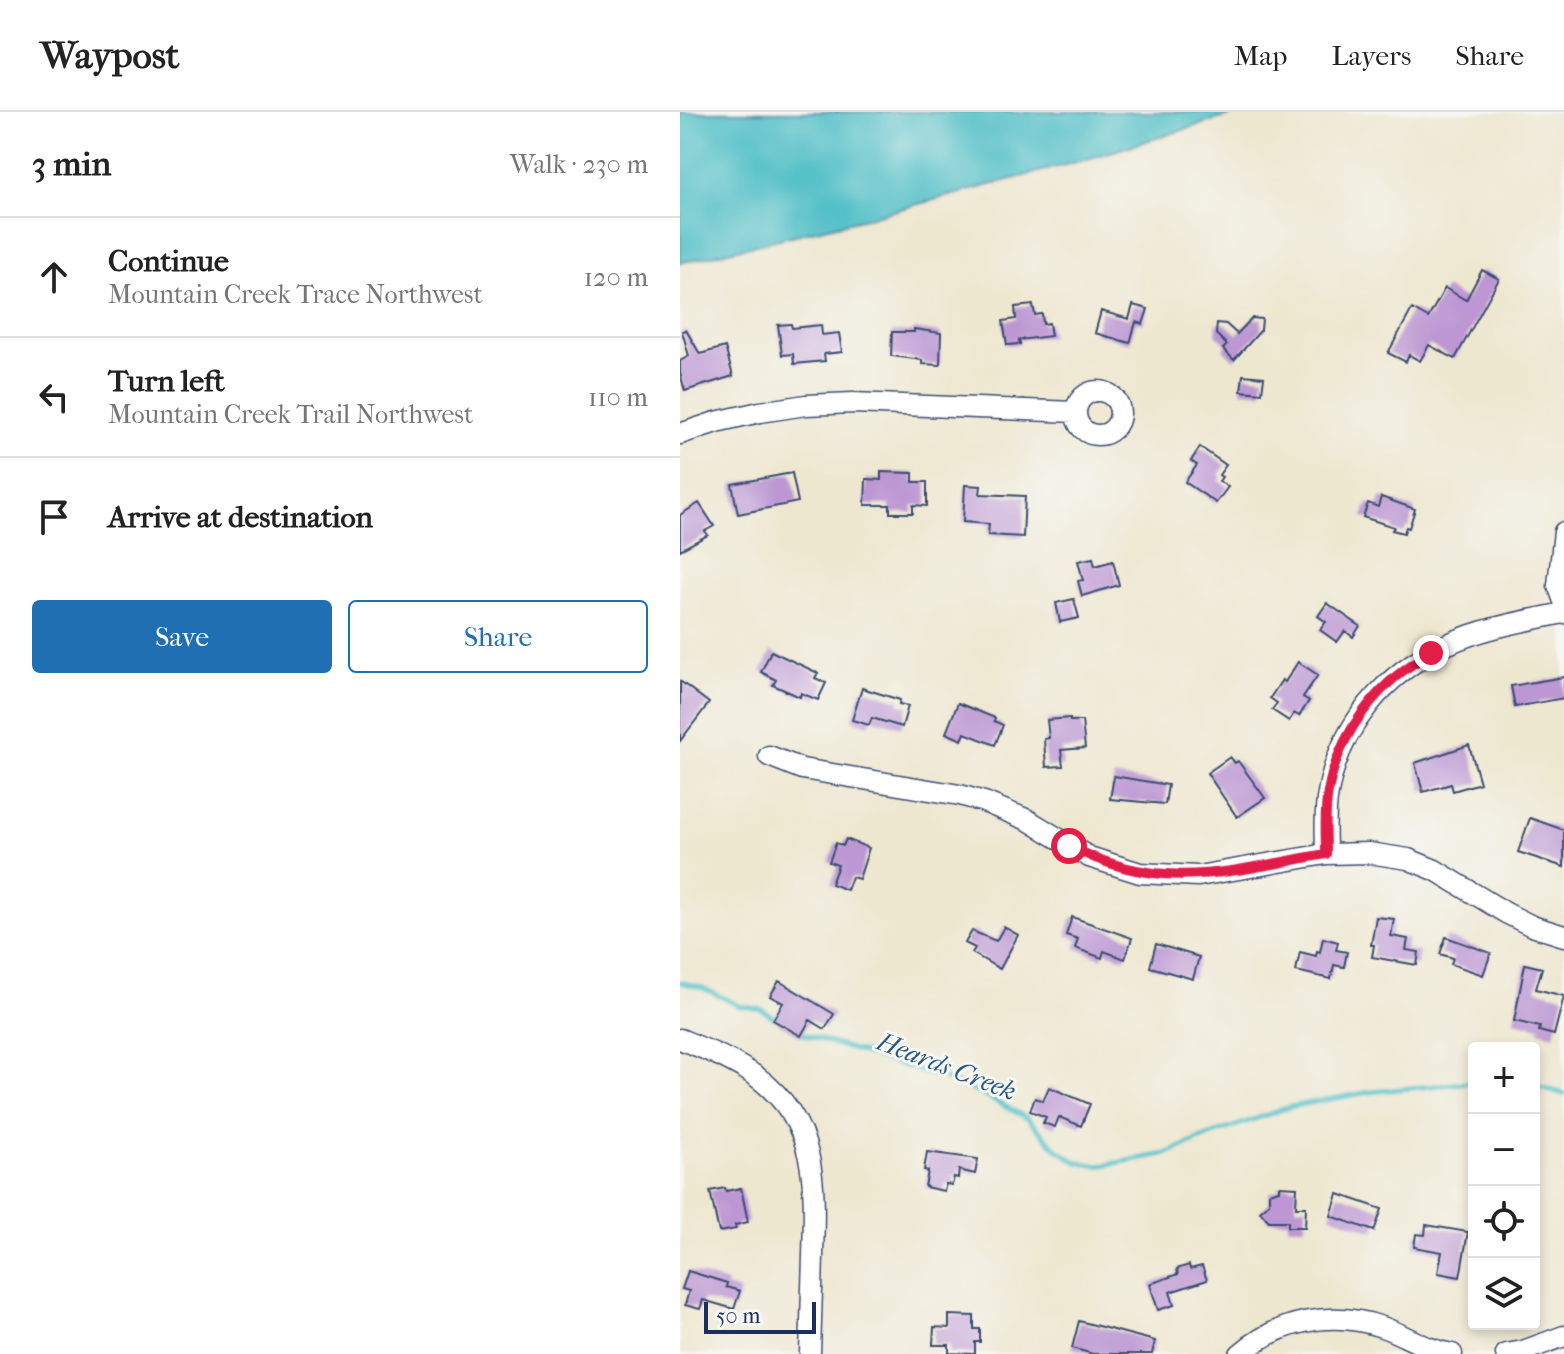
<!DOCTYPE html>
<html lang="en">
<head>
<meta charset="utf-8">
<style>
  :root { --surface:#fff; --page:#f2f2f2; --text:#222; --muted:#767676; --line:#e0e0e0; --accent:#1f6fb2 }
  body { margin:0; font-family:"IM FELL French Canon",serif; background:var(--page); color:var(--text) }
  .controls { position:absolute; right:24px; bottom:24px; display:grid; overflow:hidden; border-radius:8px; box-shadow:0 4px 12px #0003 }
  .controls button { width:72px; height:72px; display:grid; place-items:center; padding:0; border:0; border-bottom:2px solid var(--line); background:var(--surface); color:var(--text); font:40px sans-serif }
  .scale { position:absolute; left:24px; bottom:20px; width:112px; box-sizing:border-box; padding-left:8px; border:4px solid #1b2f5e; border-top:0; font-size:22px; line-height:28px; white-space:nowrap; color:#1b2f5e; -webkit-text-stroke:6px #f6f6f2; paint-order:stroke }
  .stop { position:absolute; width:24px; height:24px; margin:-18px; border:6px solid #e11d48; border-radius:50%; background:#fff }
  .stop.end { background:#e11d48; border-color:#fff; box-shadow:0 2px 8px #0008 }
  .list { margin:0; padding:0; list-style:none }
  h2 { display:flex; justify-content:space-between; align-items:center; height:104px; margin:0; padding:0 32px; font-size:34px }
  h2 small { font-size:26px; font-weight:400; color:var(--muted) }
  .list li { display:grid; grid-template-columns:52px 1fr auto; gap:24px; align-items:center; box-sizing:border-box; height:120px; padding:0 32px; border-top:2px solid var(--line) }
  .list b { display:block; font-size:30px; white-space:nowrap }
  .list p { margin:0; font-size:26px; white-space:nowrap; color:var(--muted) }
  .list em { font-size:26px; font-style:normal; color:var(--muted) }
  .actions { display:flex; gap:16px; padding:24px 32px }
  .actions a { flex:1; padding:18px 0; border:2px solid var(--accent); border-radius:8px; text-align:center; font-size:28px; color:var(--accent) }
  .actions .main { background:var(--accent); color:#fff }
  .icon { flex:none; width:44px; height:44px; fill:none; stroke:currentColor; stroke-width:2; stroke-linecap:round; stroke-linejoin:round }
  .map { position:relative; flex:none; width:884px; height:1242px; overflow:hidden }
  header { display:flex; align-items:center; gap:48px; box-sizing:border-box; height:112px; padding:0 40px; background:var(--surface); border-bottom:2px solid var(--line) }
  header strong { font-size:38px }
  nav { display:flex; gap:44px; margin-inline-start:auto; font-size:28px }
  main { display:flex }
  aside { flex:1; background:var(--surface) }
  .map>svg:first-child { display:block }
  .water { fill:#52c0c8; stroke:#367893; stroke-width:2 }
  .lines { fill:none; stroke-linecap:round; stroke-linejoin:round }
  .stream { stroke:#52c0c8; stroke-width:5 }
  .building { fill:#bc97d3 }
  .minor-casing { stroke:#3b4b6f; stroke-width:23 }
  .minor { stroke:#fff; stroke-width:20 }
  .route { stroke:#e11d48; stroke-width:10 }
  .labels { text-anchor:middle; stroke-width:6; stroke-linejoin:round; paint-order:stroke }
  .water-label { font-size:26px; font-style:italic; fill:#2c5a7e; stroke:#f6f6f2 }
</style>
</head>
<body>
<header>
<strong>Waypost</strong>
<nav><a>Map</a><a>Layers</a><a>Share</a></nav>
</header>
<main>
<aside>
<h2>3 min<small>Walk · 230 m</small></h2>
<ul class="list">
<li><svg class="icon" aria-label="ahead" viewBox="0 0 24 24"><path d="M12 20V5M6 11l6-6 6 6"/></svg><div><b>Continue</b><p>Mountain Creek Trace Northwest</p></div><em>120 m</em></li>
<li><svg class="icon" aria-label="left" viewBox="0 0 24 24"><path d="M17 20v-9H6M10 6l-5 5 5 5"/></svg><div><b>Turn left</b><p>Mountain Creek Trail Northwest</p></div><em>110 m</em></li>
<li><svg class="icon" aria-label="arrive" viewBox="0 0 24 24"><path d="M6 21V4h12l-3 4 3 4H6"/></svg><div><b>Arrive at destination</b></div></li>
</ul>
<div class="actions"><a class="main">Save</a><a>Share</a></div>
</aside>
<div class="map">
<svg width="884" height="1242" viewBox="0 0 884 1242">
  <rect width="100%" height="100%" fill="#f6f6f2"/>
  <filter id="ink" filterUnits="userSpaceOnUse"><feTurbulence type="fractalNoise" baseFrequency=".0125" numOctaves="2"/><feDisplacementMap in="SourceGraphic" scale="16" xChannelSelector="R" yChannelSelector="G"/><feConvolveMatrix kernelMatrix="1 2 1 2 8 2 1 2 1" color-interpolation-filters="sRGB"/></filter>
  <filter id="wash" filterUnits="userSpaceOnUse"><feTurbulence type="fractalNoise" baseFrequency=".006" numOctaves="4" result="noise"/><feDisplacementMap in="SourceGraphic" scale="32" xChannelSelector="R" yChannelSelector="G"/><feGaussianBlur stdDeviation="1.8" result="paint"/><feColorMatrix in="noise" values="0 0 0 0 0 0 0 0 0 0 0 0 0 0 0 0 0 1.4 0 .05"/><feComposite in="paint" operator="in"/></filter>
  <g filter="url(#wash)">
    <rect width="100%" height="100%" fill="#eee7d0"/>
    <path class="water" d="M0,0h562l-158,48 -210,56 -194,47z"/>
    <g class="lines">
      <path class="stream" d="M0,870l23,6 37,18 21,3 17,11
        M117,920l149,47 41,18 40,21 31,32 19,12 22,4 66,-12 42,-18 82,-29 80,-15 105,-10
        M854,973l30,9"/>
    </g>
    <g id="blocks">
      <path class="building" d="M802,158l17,9 -44,80 -26,-14 -9,16 -11,-6 -3,7 -18,-9 24,-44 16,9 17,-30 21,12z
        M353,193l2,10 7,-1 1,10 6,-1 2,13 -32,4 1,4 -13,1 -4,-24 13,-2 -1,-12z
        M453,193l15,4 -5,15 -7,-2 -6,21 -35,-10 6,-22 28,8z
        M572,206l10,1 -1,11 -27,30 -11,-11 4,-4 -11,-11 1,-11 9,1 11,10z
        M111,212l1,4 29,-3 1,10 17,-2 3,19 -18,2 1,7 -31,3 -1,-10 -11,1 -4,-30z
        M234,217l27,4 -1,32 -18,-1v-4l-31,-4 1,-24h22z
        M6,218l14,24 25,-7 8,29 -48,15 -5,-18v-12l9,-5 -7,-25z
        M563,263l21,2 -2,16 -21,-2z
        M520,335l26,18 -7,10 3,2 -3,4 9,6 -12,16 -31,-21 12,-17 -6,-4z
        M201,360l32,1v9h14v24l-14,-1v8h-23v-8h-25l1,-26 15,1z
        M112,361l6,29 -60,12 -6,-30z
        M285,373l16,1 -1,8 45,2 -2,41 -35,-2 1,-11 -26,-2z
        M701,385l34,12 -6,19 -3,-1 -2,6 -12,-3 2,-3 -31,-10 5,-14 10,4z
        M19,391l15,23 -9,5 3,4 -28,15v-35z
        M413,446l2,8 18,-5 6,24 -37,11 -4,-15 5,-1 -5,-19z
        M394,487l5,19 -19,4 -4,-19z
        M647,491l33,23 -7,11 -8,-6 -8,11 -17,-12 6,-8 -8,-6z
        M91,539l47,22 -3,5 11,5 -8,17 -17,-7 -1,4 -27,-12 3,-5 -15,-8z
        M618,550l20,13 -15,22 6,4 -10,15 -5,-3 -5,8 -17,-11 5,-7 -7,-5 12,-18 3,2z
        M884,565v21l-49,9 -4,-21z
        M0,569l29,22 -29,38z
        M182,576l38,12 -1,4 9,2 -6,21 -30,-9 -3,7 -17,-5z
        M278,591l37,15 -1,3 9,4 -8,20 -30,-12 -3,7 -16,-7z
        M390,606v3h12l3,27 -24,2 2,16 -17,1 -2,-28 5,-1 -2,-18z
        M789,633l11,38 -27,8 -2,-7 -28,8 -8,-29z
        M550,645l5,6 3,-2 27,37 -28,19 -30,-44z
        M434,664l54,9 -3,19 -55,-5z
        M850,706l34,12v37l-46,-15z
        M166,727l23,9 -10,31 -7,-2 -5,13 -16,-6 7,-19 -9,-3 7,-19 7,3z
        M392,805l60,21 -7,21 -21,-8 -2,7 -27,-10 3,-9 -12,-4z
        M696,805l18,2 -3,17 17,3 -2,11 13,2 -2,13 -45,-8 2,-12h-3z
        M324,815l14,8 -18,34 -28,-16 3,-5 -10,-5 7,-12 24,10z
        M766,825l45,16 -8,22 -32,-11 2,-6 -13,-4z
        M643,826l15,4 -2,8 11,2 -3,15 -10,-2 -3,14 -35,-8 4,-19 16,4 1,-5 3,1z
        M476,832l43,13 -6,22 -43,-12z
        M845,852l17,4 -6,21 28,7 -10,39 -15,-4 1,-4 -26,-6z
        M99,869l55,33 -9,15 -15,-9 -9,16 -28,-16 10,-17 -13,-7z
        M369,975l41,17 -9,22 -22,-9 -4,10 -12,-4 3,-6 -16,-6 5,-13 8,3z
        M247,1040l51,7 -3,15 -16,-4 -1,8 -4,-1 -2,8 -6,-1 -2,7 -19,-4 3,-16 -4,-1z
        M599,1074l18,1 -1,20h10l-1,20h-17v-6h-19l-9,-10 9,-8v-10l10,-3z
        M45,1076l1,3 15,-3 7,34 -13,3 1,4 -17,3 -9,-41z
        M658,1082l44,15 -8,22 -43,-15z
        M746,1113l42,7 -8,45 -22,-4 4,-21 -28,-5 2,-13 9,1z
        M509,1153l1,4 12,-3 5,14 -37,12 4,13 -16,5 -8,-26 28,-10 -1,-5z
        M8,1159l39,12 -1,4 14,4 -6,18 -31,-9 -3,9 -15,-4 4,-14 -7,-2z
        M269,1203l25,1v13h6v13h-5v12l-26,-1v-8h-16l1,-18 15,1z
        M399,1209l76,20 -3,13h-59l-21,-6z"/>
    </g>
  </g>
  <g filter="url(#ink)">
    <use href="#blocks" fill-opacity="0" stroke="#3b4b6f" stroke-width="2"/>
    <g class="lines">
      <defs>
        <path id="minor" d="M396 301a22 22 0 1 1 44 0a22 22 0 1 1-44 0Z
          M0,322l36,-12 44,-10 46,-7 47,-2 222,9
          M884,420l-6,53 6,16
          M89,644l33,13 158,26 24,7 44,18 61,37 51,16 58,3 128,-22 43,-1 39,6 27,11 71,43 26,13 32,10
          M646,742c0,-20 -2,-41 2,-61 11,-66 58,-121 118,-148 36,-17 79,-24 118,-32
          M0,927c27,11 53,21 77,38 62,46 58,110 56,179 -1,33 -2,65 -3,98
          M560,1242c39,-34 93,-44 142,-27 24,8 44,23 70,27
          M826,1242l17,-3 41,-15"/>
      </defs>
      <use href="#minor" class="minor-casing"/>
      <use href="#minor" class="minor"/>
    </g>
  </g>
  <g class="lines" filter="url(#ink)">
    <path class="route" d="M389,734c92,48 161,25 257,8 0,-21 -2,-41 2,-62 10,-58 51,-112 103,-139"/>
  </g>
  <g class="labels">
    <g class="water-label">
      <text transform="translate(267 954) rotate(21)" y="9">Heards Creek</text>
    </g>
  </g>
</svg>
<div class="controls">
<button>+</button>
<button>−</button>
<button><svg class="icon" aria-label="locate" viewBox="0 0 24 24"><circle cx="12" cy="12" r="6"/><path d="M12 2v4M12 18v4M2 12h4M18 12h4"/></svg></button>
<button><svg class="icon" aria-label="layers" viewBox="0 0 24 24"><path d="M12 4l9 5-9 5-9-5zM3 14l9 5 9-5"/></svg></button>
</div>
<div class="scale">50 m</div>
<div class="stop" style="left:389px;top:734px"></div>
<div class="stop end" style="left:751px;top:541px"></div>
</div>
</main>
</body>
</html>
